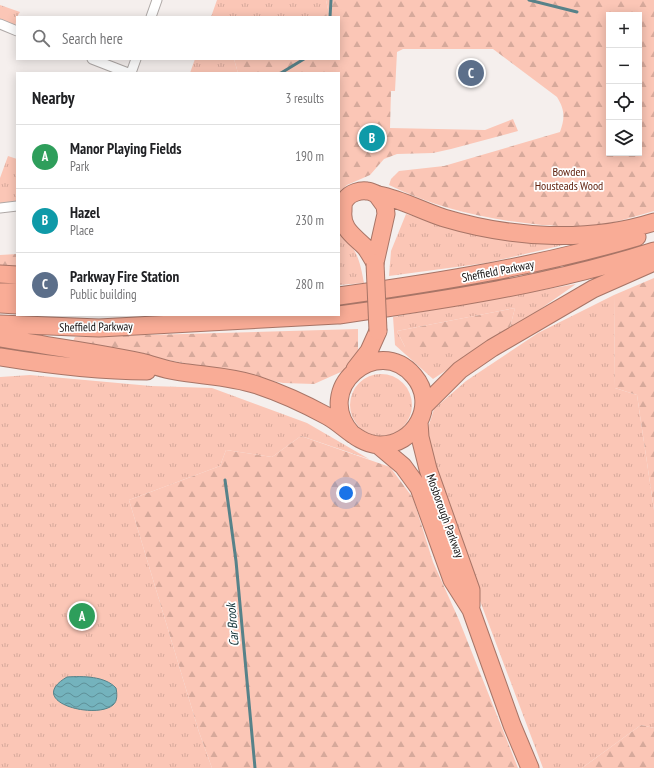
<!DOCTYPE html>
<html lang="en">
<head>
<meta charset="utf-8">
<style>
  :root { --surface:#fff; --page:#f6f6f6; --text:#202124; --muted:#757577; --line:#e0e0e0; --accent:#111827 }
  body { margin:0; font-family:"PT Sans Narrow",sans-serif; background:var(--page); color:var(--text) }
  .controls { position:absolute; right:12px; top:12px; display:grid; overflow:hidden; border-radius:0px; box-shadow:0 2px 10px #0003 }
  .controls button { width:36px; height:36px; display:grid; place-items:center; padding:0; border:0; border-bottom:1px solid var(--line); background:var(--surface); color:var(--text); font:20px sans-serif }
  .you { position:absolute; left:346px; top:493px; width:14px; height:14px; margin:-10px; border:3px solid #fff; border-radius:50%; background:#1a73e8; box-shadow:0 0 0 6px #1a73e833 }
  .badge { display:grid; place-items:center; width:26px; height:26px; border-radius:50%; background:var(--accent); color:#fff; font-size:13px; font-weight:700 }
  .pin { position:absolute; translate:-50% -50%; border:2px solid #fff; box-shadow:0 1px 4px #0006 }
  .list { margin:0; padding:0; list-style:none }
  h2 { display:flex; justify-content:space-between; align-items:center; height:52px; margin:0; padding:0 16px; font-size:17px }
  h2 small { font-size:13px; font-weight:400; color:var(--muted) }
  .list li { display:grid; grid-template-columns:26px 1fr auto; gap:12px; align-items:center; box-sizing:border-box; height:64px; padding:0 16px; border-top:1px solid var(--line) }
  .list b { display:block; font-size:15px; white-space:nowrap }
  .list p { margin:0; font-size:13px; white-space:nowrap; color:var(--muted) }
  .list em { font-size:13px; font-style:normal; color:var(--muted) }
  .icon { flex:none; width:22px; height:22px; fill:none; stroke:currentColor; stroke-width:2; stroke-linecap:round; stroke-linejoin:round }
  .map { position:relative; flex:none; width:654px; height:768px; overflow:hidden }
  .search { position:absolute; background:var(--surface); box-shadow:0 2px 10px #0003; left:16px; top:16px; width:324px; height:44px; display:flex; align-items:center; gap:10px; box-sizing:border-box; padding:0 14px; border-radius:0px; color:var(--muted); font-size:15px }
  .panel { position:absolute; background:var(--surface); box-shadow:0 2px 10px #0003; left:16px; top:72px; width:324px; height:244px; border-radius:0px }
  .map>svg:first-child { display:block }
  .grass { fill:url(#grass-tufts) }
  .forest { fill:url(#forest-firs); fill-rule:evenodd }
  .water { fill:url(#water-waves); stroke:#578289 }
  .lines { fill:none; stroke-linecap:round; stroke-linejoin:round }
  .stream { stroke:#578289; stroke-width:3 }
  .street-casing { stroke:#afa9a7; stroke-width:11 }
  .highway-casing { stroke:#a87567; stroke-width:19 }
  .street { stroke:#fff; stroke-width:9 }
  .highway { stroke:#f9ac96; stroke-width:17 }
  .highway-bridge-casing { stroke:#a87567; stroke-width:19; stroke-linecap:butt }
  .highway-bridge { stroke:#f9ac96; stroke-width:17 }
  .labels { text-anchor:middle; stroke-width:3.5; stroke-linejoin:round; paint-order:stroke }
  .park-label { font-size:12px; fill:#622310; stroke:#fff }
  .street-label { font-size:12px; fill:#131010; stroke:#fff }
  .water-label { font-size:13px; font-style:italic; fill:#0e2f34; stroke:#fff }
</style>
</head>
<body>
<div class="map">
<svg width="654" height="768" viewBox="0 0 654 768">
  <defs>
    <pattern id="grass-tufts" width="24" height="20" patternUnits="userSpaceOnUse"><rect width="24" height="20" fill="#fbc6b6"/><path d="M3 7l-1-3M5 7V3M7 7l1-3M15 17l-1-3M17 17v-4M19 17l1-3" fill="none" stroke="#d6a99b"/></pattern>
    <pattern id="forest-firs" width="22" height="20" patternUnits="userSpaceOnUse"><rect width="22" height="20" fill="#fbc6b6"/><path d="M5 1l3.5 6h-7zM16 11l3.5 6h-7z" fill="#d6a99b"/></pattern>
    <pattern id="water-waves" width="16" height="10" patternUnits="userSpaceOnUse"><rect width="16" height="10" fill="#74b3bd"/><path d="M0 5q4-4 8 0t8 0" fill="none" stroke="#5e9098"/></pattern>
  </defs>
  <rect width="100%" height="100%" fill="#f5efed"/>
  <path class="grass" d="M217,0h109l3,14 -7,3h-111z
    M0,5l20,7 -3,5 -2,10 -15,-5z
    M195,59h39l4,14h-48z
    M8,156l9,3v44h-17v-25z
    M406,214l90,25 67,1 5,4 -82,19 -97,13 2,-25z
    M339,232c18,16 21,29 25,51l-25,2z
    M576,284l-67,47 6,-23 -118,23 8,16 81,-3 -53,35 -38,-34 -2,-28z
    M614,295l1,93 22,7 17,115v218l-13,-3 -59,43h-39l-87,-231 -22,-66 -7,-40 7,-22 32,-28 72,-48z
    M350 405a31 31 0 1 1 62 0a31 31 0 1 1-62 0Z
    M30,375l121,11 61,2 95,35 62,36 -68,-23 -29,21 -46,-7 -6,16 -91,34 70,232 13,36h-212v-391z"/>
  <path class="forest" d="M326,0h328v211c-25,7 -52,16 -78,16 -11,1 -22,-2 -34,-2 -53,-5 -104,-16 -153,-40l2,-6 8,-8 45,-5 116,-34c5,-14 5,-22 -3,-35l-64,-48h-90l-6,3 -2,39h-4l-1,37 95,2 28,-11 5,12 -67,18 -18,4 -36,1 -13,5 -14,16 -23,10 -8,8v-120h-101l-4,-14h105v-42h-17l7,-4zM609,15h30v138h-30z
    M17,254v13h-17v-12z
    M654,278v232l-17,-115 -22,-7 -1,-93z
    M515,308l-6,23 -23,13 -38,7 -43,-4 -8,-16z
    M358,329v25l-15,17 -29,13 -31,-1 -210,-42 2,-4z
    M301,436l89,31 23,31 20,64 26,58 59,148h-306l-13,-36 -70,-232 91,-34 6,-16 46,7z
    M641,725l13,3v40h-72z"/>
  <path class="water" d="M67,677c16,-1 38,-1 49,11 1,5 2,13 -3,17 -17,15 -89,-3 -46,-28z"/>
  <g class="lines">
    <path class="stream" d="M529,0l48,12
      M330,17l1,-17
      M281,73l23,-14
      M225,480l11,81 19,207"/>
    <defs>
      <path id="street" d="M151,17l6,-17
        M0,24l17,7
        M92,59l36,14
        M131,73l5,-14
        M0,208l17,-2"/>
      <path id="highway" d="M375,263c-3,-5 -6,-11 -10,-16 -11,-11 -24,-18 -22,-36 0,-4 0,-9 3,-12 4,-6 14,-9 21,-8 4,0 8,3 12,4 22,4 43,16 65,23 67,20 143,25 210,4
        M375,263l11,-49 -1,-8 -8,-11
        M0,274l17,1
        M0,292h17
        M339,296c100,-14 200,-30 298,-59
        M0,304l17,1
        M339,315c106,-15 213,-31 315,-64
        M0,324l99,4 238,-13
        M0,338c47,8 95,14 141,24 12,3 23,7 34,9 28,5 55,5 82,14 24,8 48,19 70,31 17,9 31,28 52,29 36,1 59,-41 35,-69 -36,-43 -103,13 -62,58
        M0,357c49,8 97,14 147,14
        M355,369l14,-18 9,-20
        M424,406l36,-36 32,-22 101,-59 61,-27
        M419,422l1,15 8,32 37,104 6,17v16
        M378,445l25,21 16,22 33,92 19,30 41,115 18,43"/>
    </defs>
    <use href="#street" class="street-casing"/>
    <use href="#highway" class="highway-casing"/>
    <use href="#street" class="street"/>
    <use href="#highway" class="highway"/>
    <defs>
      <path id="highway-bridge" d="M375,263l3,68"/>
    </defs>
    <use href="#highway-bridge" class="highway-bridge-casing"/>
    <use href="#highway-bridge" class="highway-bridge"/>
  </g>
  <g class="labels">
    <g class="park-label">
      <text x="569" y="176">Bowden<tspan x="569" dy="14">Housteads Wood</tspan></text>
    </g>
    <g class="street-label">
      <text transform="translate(498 271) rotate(-11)" y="4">Sheffield Parkway</text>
      <text transform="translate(96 327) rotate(-1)" y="4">Sheffield Parkway</text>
      <text transform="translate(445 516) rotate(70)" y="4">Mosborough Parkway</text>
    </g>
    <g class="water-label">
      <text transform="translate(232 625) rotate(-95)" y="5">Car Brook</text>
    </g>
  </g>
</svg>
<div class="controls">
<button>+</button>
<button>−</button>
<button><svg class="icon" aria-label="locate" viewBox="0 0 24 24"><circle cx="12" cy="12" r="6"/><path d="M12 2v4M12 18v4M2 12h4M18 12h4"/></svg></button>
<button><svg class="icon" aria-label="layers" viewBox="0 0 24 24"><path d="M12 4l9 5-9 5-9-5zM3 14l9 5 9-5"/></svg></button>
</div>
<div class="you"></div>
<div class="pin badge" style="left:82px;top:616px;background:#2e9e5b">A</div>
<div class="pin badge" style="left:372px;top:138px;background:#0f9aa8">B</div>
<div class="pin badge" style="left:471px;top:73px;background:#5c6f8a">C</div>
<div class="search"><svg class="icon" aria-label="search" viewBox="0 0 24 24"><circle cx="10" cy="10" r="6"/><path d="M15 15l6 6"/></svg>Search here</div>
<section class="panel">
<h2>Nearby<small>3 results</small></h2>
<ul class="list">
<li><span class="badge" style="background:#2e9e5b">A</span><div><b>Manor Playing Fields</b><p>Park</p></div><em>190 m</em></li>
<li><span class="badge" style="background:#0f9aa8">B</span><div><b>Hazel</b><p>Place</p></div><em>230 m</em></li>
<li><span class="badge" style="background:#5c6f8a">C</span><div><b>Parkway Fire Station</b><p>Public building</p></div><em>280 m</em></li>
</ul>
</section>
</div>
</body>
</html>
